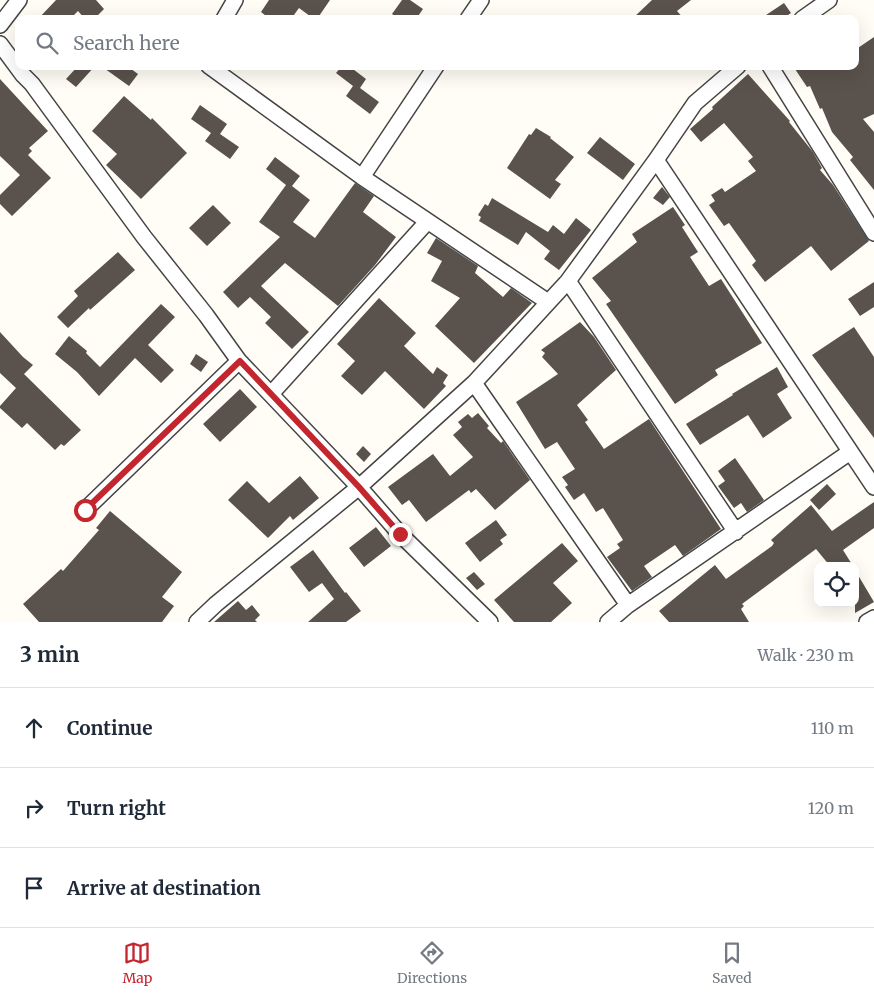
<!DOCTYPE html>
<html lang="en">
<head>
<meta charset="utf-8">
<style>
  :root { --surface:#fff; --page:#f2f2f3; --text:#1f2937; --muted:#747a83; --line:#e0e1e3; --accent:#c4262e }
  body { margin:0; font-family:Merriweather,serif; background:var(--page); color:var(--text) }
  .controls { position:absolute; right:15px; bottom:15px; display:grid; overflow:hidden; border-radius:10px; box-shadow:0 5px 20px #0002 }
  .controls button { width:45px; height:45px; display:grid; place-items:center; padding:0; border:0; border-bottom:1px solid var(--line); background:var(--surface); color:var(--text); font:25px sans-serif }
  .stop { position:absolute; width:15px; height:15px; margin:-11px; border:4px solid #c4262e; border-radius:50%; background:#fff }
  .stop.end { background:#c4262e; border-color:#fff; box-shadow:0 1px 5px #0008 }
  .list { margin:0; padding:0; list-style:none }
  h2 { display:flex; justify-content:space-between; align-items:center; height:65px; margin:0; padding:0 20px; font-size:21px }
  h2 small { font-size:16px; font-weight:400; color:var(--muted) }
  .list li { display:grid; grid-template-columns:32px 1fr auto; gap:15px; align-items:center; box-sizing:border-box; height:80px; padding:0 20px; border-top:1px solid var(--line) }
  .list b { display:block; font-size:19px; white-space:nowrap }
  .list em { font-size:16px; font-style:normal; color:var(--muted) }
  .icon { flex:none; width:28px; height:28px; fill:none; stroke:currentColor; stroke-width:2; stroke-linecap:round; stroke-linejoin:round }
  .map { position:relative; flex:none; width:874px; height:622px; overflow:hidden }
  .search { position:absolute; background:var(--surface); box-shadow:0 5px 20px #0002; left:15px; right:15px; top:15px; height:55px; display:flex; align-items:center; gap:12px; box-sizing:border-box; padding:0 18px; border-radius:10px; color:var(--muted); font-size:19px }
  .sheet { height:305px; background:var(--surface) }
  nav { display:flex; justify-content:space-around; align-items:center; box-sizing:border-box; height:70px; border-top:1px solid var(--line); background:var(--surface); font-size:14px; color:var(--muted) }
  nav a { display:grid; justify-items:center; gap:2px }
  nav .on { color:var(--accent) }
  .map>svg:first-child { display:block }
  .building { fill:#5a524d }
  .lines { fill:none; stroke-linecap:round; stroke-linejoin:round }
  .minor-casing { stroke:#444; stroke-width:18 }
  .minor { stroke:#fff; stroke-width:15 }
  .route { stroke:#c4262e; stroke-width:6 }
</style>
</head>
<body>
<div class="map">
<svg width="874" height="622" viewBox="0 0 874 622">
  <rect width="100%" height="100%" fill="#fffdf5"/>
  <path class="building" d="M56,0h40l8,9 -10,10h-9l-7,-8 -8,8h-32z
    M269,0h61l-13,19h-3l-15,-11 -8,11h-21l-9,-7z
    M402,0h8l13,9 -7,10h-17l-7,-5z
    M652,0h39l-14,11 7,8h-52z
    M784,3l7,10 -9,6h-22z
    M874,37v77l-11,5 11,13v58l-24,-30 3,-3 -21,-25 -10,-24 -2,1 -10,-23 -3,1 -14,-21h62v-16z
    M78,66h17l-19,21 -10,-8z
    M101,66h26l11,8 -9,12z
    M342,66h7l17,13 -6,9 19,14 -9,12 -24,-18 7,-10 -17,-13z
    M748,74l42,47 -1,1 24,30 9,16 -2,2 13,15 36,56 -38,30 -20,-25 -46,36 -13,-17 4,-4 -27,-38 -5,3 -15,-21 6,-4 -4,-6 11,-7 3,4 31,-21 -8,-10 5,-4 -29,-34 -23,19 -11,-13 23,-20 -1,-2z
    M0,79l48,52 -19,17 3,3 -4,4 23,23 -39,38 -12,-12v-9l20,-20 -20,-19z
    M124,96l27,24 1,-2 35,35 -46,46 -35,-34 11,-11 -25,-23z
    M200,105l27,19 -7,10 19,13 -9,12 -25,-18 6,-8 -20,-14z
    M536,128l15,9 -1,1 24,19 -19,23 6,4 -11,15 -43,-31 22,-34 2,1z
    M600,137l35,27 -12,16 -36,-27z
    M275,157l25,19 -8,10 18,14 -17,22 22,16 40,-55 19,13 -11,16 33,25 -21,28 -37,41 -53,-43 -24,23 48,46 -17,17 -27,-26 6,-6 -21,-20 -12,11 -15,-16 57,-55 -21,-15 27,-37 -20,-16z
    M662,187l8,10 -7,8 -10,-7z
    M492,198l56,34 5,-7 11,9 12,-16 15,12 -32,40 -15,-11 6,-8 -24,-19 -8,13 -39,-24 2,-4 -3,-2 7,-11 3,2z
    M213,205l18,18 -24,23 -18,-18z
    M673,207l12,18 -3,2 16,25 -8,5 19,29 12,-7 41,64 -47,27 3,5 -43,29 -69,-100 5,-3 -19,-23 45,-36 -5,-8z
    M436,238l42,28 -3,7 28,24 8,-9 21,15 -58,60 -39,-37 25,-28 -29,-17 11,-20 -15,-8z
    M118,252l17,18 -45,40 -1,-2 -21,20 -11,-11 21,-21 -4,-5z
    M874,282v25l-14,9 -12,-17z
    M379,298l37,35 -12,13 29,28 4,-7 11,8 -5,8 3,3 -22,23 -39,-38 -23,24 -21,-19 14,-15 -18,-17z
    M161,304l14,13 -27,28 26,25 -13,13 -26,-25 -36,38 -22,-24 -22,-18 14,-18 18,15 -1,2 14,14z
    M580,322l14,15 22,33 -39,35 11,15 -3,2 19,27 45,-30 72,110 -38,27 -8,-11 -31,21 8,11 -20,14 -25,-34 13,-9 -3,-4 6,-4 -20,-32 -7,4 -12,-19 -10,7 -9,-13 3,-2 -6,-8 13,-8 -18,-27 -12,7 -29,-47 42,-28 -16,-17 3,-4 -4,-3z
    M854,327l20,30v81l-62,-83z
    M0,332l23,25 10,8 -9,9 57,56 -17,16 -3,-2 -6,6 -28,-27 -5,5 -22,-20v-2l16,-18 -16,-15z
    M196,354l12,8 -7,10 -11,-8z
    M777,367l11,20 -11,7 15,24 -29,20 -15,-23 -48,30 -14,-21 47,-29 -1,-1z
    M240,389l17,18 -37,35 -17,-18z
    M478,413l11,13 -2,2 14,15 2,-2 27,39 -35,30 -19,-21 -5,4 -2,-3 -43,32 -17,-22 -7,5 -14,-18 45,-33 17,22 23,-19 -20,-22 9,-8 -4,-5 10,-8 4,4z
    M363,446l8,8 -7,8 -8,-8z
    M735,458l29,42 -17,12 -6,-9 -7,5 -16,-22 7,-5 -7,-10z
    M300,476l19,22 -26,22 -3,-4 -22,22 -40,-38 19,-19 22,22z
    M827,484l9,10 -17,16 -9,-10z
    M874,502v26l-31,22 10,16h-23l-14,-17 -74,55 2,2 -3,3 8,13h-80l-10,-11 56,-46 11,14 46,-33 2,-3 -3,-3 40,-35 21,26z
    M110,511l72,61 -20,25 12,9 -12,16h-123l-16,-18 38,-35 2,2 36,-41 -3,-2z
    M496,520l11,15 -7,5 3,4 -23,18 -15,-19z
    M376,527l15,19 -27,21 -15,-19z
    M562,543l16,18 -25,22 19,20 -21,19h-37l-20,-22z
    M313,550l32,43 1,-1 15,19 -15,11h-38l26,-23 -12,-16 -13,9 -19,-25z
    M855,570l19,32 -19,11z
    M474,572l11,12 -8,6 -11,-12z
    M238,601l8,9 6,-5 8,10 -5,5 2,2h-43z"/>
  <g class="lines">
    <defs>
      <path id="minor" d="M224,19l11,-19
        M468,19l13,-19
        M802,19l27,-19
        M0,25l19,-25
        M0,44l23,31 9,9 112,153 62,78 33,46 -154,149
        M209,66l153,111 186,125
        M770,66l104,167
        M656,160l218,327
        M362,177l74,-111
        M568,281l168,251
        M239,361l120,126 41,47 90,88
        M474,383l154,222
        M271,394l156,-172
        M197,622l19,-18 143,-117 115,-104 94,-102 88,-121 39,-57 43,-37
        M608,622l20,-17 222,-153
        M867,622l7,-4"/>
    </defs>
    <use href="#minor" class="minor-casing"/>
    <use href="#minor" class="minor"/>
  </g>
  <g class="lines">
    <path class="route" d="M85,510l155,-149 119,126 41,47"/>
  </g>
</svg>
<div class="controls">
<button><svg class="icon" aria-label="locate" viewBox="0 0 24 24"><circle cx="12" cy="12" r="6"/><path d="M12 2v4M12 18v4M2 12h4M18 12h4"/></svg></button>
</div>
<div class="stop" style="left:85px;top:510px"></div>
<div class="stop end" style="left:400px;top:534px"></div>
<div class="search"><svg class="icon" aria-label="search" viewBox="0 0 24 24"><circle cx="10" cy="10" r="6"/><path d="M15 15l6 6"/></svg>Search here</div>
</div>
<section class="sheet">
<h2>3 min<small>Walk · 230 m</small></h2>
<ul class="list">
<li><svg class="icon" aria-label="ahead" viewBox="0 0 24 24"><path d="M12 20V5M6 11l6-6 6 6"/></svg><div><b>Continue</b></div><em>110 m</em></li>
<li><svg class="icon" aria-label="right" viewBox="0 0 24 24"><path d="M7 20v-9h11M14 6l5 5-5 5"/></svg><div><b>Turn right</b></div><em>120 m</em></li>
<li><svg class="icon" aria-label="arrive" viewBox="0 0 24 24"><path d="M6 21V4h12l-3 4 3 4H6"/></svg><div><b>Arrive at destination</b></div></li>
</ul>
</section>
<nav>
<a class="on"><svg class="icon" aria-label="map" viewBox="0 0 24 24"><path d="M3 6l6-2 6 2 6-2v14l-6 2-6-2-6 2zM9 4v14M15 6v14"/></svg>Map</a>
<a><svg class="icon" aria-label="directions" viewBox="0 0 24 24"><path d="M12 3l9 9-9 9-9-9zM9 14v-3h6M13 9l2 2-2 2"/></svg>Directions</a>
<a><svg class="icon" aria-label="saved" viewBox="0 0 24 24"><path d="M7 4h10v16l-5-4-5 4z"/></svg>Saved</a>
</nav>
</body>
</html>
